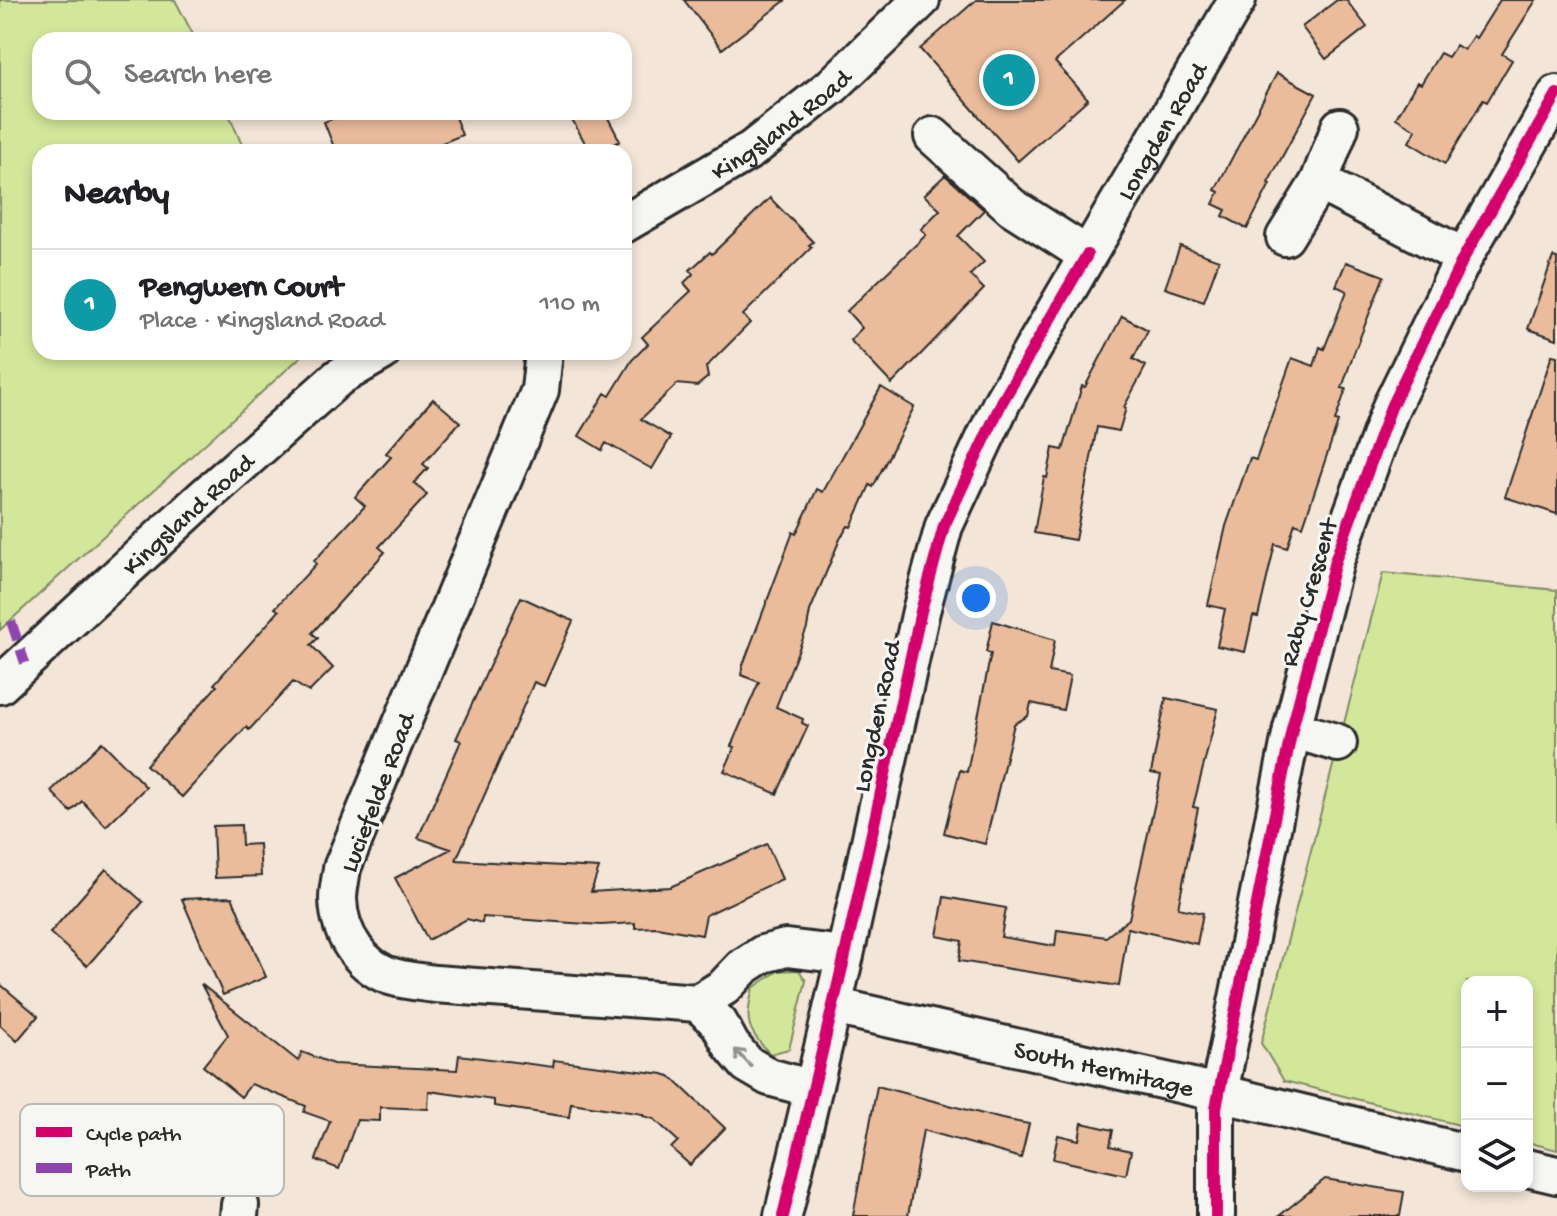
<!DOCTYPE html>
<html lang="en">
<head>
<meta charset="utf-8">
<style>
  :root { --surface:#fff; --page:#f2f2f2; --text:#202124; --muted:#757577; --line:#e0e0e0; --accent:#0f766e }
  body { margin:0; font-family:"Gochi Hand",sans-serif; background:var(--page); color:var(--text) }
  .controls { position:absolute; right:24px; bottom:24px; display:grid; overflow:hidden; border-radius:16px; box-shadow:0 4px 12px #0003 }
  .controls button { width:72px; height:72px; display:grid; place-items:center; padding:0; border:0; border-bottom:2px solid var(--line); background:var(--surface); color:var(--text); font:40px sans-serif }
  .you { position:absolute; left:976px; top:598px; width:28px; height:28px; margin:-20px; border:6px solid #fff; border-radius:50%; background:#1a73e8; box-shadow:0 0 0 12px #1a73e833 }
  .badge { display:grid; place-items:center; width:52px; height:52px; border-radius:50%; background:var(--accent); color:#fff; font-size:26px; font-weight:700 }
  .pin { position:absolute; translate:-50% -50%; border:4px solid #fff; box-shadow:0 2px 8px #0006 }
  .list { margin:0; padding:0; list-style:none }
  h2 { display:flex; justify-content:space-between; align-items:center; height:104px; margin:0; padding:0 32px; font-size:34px }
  h2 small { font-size:26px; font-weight:400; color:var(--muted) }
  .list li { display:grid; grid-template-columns:52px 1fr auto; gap:24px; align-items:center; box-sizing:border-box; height:112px; padding:0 32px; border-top:2px solid var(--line) }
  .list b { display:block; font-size:30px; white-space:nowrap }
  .list p { margin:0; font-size:26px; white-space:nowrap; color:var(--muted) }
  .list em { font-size:26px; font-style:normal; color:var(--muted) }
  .icon { flex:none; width:44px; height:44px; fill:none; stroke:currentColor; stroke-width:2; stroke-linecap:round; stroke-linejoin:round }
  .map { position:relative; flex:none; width:1557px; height:1216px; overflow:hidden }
  .search { position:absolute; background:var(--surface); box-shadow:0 4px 12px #0003; left:32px; top:32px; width:600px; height:88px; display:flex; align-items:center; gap:20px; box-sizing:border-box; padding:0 28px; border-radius:24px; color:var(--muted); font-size:30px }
  .panel { position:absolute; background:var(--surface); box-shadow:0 4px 12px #0003; left:32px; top:144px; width:600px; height:216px; border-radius:24px }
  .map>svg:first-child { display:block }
  .green { fill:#d3e79b; stroke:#7f8963; stroke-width:2 }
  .building { fill:#ebbc9c; stroke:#2b2b2b; stroke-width:2 }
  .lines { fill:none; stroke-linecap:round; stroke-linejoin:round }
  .minor-casing { stroke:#2b2b2b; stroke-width:42 }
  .minor { stroke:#f6f6f2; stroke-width:36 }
  .quiet { stroke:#8e44ad; stroke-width:10; stroke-dasharray:20 10; stroke-linecap:butt }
  .cycleway-casing { stroke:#f6f6f2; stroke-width:17 }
  .cycleway { stroke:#d6006c; stroke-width:12 }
  .oneway { stroke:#90908e }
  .labels { text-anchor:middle; stroke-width:6; stroke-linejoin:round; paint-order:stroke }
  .street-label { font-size:26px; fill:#2b2b2b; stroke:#f6f6f2 }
  .key { fill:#f6f6f2; stroke:#b9b9b6; stroke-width:2 }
  .key-label { font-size:22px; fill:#2b2b2b }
</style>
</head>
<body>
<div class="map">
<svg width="1557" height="1216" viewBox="0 0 1557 1216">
  <rect width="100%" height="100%" fill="#f3e5d8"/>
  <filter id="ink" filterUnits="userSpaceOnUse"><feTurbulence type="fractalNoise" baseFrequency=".0125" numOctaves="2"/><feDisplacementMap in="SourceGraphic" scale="16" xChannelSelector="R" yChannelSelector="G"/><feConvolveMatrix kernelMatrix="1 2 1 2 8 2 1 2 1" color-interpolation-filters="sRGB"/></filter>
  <g filter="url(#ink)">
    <path class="green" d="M0,0h175l21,40h-156v72h188l17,40h-205v200h266l-306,278z
      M1383,573l174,17v560l-30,-8v-160h-60v145l-183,-46 -23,-38z
      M799,970l7,11 -17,68 -19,5c-24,-25 -25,-33 -17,-66l25,-17z"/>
    <path class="building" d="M684,0h102l-64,49z
      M976,0h149l-70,62 33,37 -70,62 -98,-112z
      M1337,0h9l21,27 -41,32 -24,-32z
      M1500,0h36l-34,54 10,6 -25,42 -4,-2 -38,64 -36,-22 7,-12 -20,-12 21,-36 4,2 19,-31 8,4 8,-12 8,5 9,-14 3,2z
      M1277,73l39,21 -48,89 2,1 -23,45 -24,-13 3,-6 -13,-6 6,-12 -4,-2z
      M350,112h103l9,23 -42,17h-84l-12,-30z
      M568,112h37l15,29 -20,11h-10z
      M945,175l39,35 -26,26 26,26 -14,13 14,14 -92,95 -42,-44 12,-12 -15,-17 79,-76 -5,-6 19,-19 -16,-15z
      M770,198l43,44 -4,3 3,2 -69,68 7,8 -44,44 2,10 -11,9 -20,-2 -36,35 30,18 -19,32 -46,-26 -4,7 -23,-14 26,-43 5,3 22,-36 16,-16 -6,-7 49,-46 -7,-8 9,-9 -3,-4 20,-18 2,2z
      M1180,246l39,14 -15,41 -39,-13z
      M1553,257l4,1v81l-29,-10z
      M1346,262l38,14 -32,82 -10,30 4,1 -11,32 3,1 -35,104 -8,-3 -8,25 -12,-4 -17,73 -5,-1 -8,36 -28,-6 8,-37 -17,-4 18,-79 24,-68 6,2 36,-102 22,8 6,-19 4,2 23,-58 -11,-5z
      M1122,316l26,14 -15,29 13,7 -22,41 2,1 -7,23 -22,-4 -22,113 -41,-7 10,-56 3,1 6,-30 10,2 19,-64 3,1z
      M1552,355l5,1v158l-52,-17z
      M881,387l33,20 -41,80 -3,-2 -19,42 -3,-1 -8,13 -30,72 -3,17 -31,79 27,12 -1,4 6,3 -31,68 -53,-23 11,-24 -4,-1 28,-64 -18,-7 2,-10 50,-133 3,2 21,-45 6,3z
      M433,399l27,23 -37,42 5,4 -14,15 13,12 -48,52 6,5 -73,81 6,5 -7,7 22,23 -24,24 -16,-10 -44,48 -3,-3 -64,70 -36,-32 71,-79 -3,-2 65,-73 -4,-3 41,-44 -2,-3 51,-55 -10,-9 36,-40 -5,-4z
      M521,597l52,24 -29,65 -10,-4 -78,178 143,8 -8,24 79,-5 97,-43 15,35 -76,36 -4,20 -45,-8 -22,1v-5l-34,2 -118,-8 -1,6 -15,-4 -39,21 -33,-62 56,-29 -33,-11 43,-97 -5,-2z
      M993,621l62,19 -6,32 21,4 -7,34 -32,-7 -3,13 -14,8 -29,120 -41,-11 16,-63 7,2 24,-119 -5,-1z
      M1166,698l52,11 -25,98 5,1 -20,100 25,5 -6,31 -69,-16 -9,58 -160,-25 3,-20 -25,-5 7,-39 62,11 -5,29 54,9 2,-16 49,7 23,-18 32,-144 -10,-2z
      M102,742l44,45 -40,39 -24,-25 -11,11 -20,-21z
      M241,825l1,20 17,-1 2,32 -46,2 -2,-52z
      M106,869l37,33 -56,64 -37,-33z
      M232,897l34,80 -43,18 -41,-96z
      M0,984l38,32 -21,25 -17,-16z
      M201,984l97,77 4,-9 31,12 124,6 2,-15 94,12 1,-7 109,14 7,2 55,52 -35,37 -19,-17 7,-7 -24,-22 -11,-3v-2l-72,-11 -2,14 -75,-11v-6l-65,-9 -1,18 -48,-2v14l-23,-1 -18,49 -23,-9 14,-39 -26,-9 2,-6 -55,-22 -10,13 -38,-31 25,-31z
      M877,1086l125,33 27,5 -8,34 -98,-28 -15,86h-55z
      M1082,1123l31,7 -3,16 21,5 -5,24 -73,-16 5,-24 21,5z
      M1325,1179l79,13 -4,24h-121z"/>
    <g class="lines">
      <defs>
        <g id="minor">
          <path d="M1340,127l-21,55 145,75"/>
          <path d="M933,136l79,71 75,48"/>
          <path id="s1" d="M624,224l127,-74 81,-64 89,-86"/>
          <path d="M1285,237l34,-55"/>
          <path d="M544,352l-4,38 -198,478c-1,9 -4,21 -4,31 1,36 24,71 59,79 12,3 25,4 38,6l263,19"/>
          <path id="s2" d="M0,685l203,-187 136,-121 43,-25"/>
          <path d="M1292,729l46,14"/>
          <path id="s3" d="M833,1006l386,87 248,60"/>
          <path d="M813,1089l-44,-12 -22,-13 -16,-19 -12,-22 -21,-20 26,-16 19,-20 20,-13 23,-6 59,7"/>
          <path d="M1527,1168l30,7"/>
          <path d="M239,1216l1,-11"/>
          <path id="s4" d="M783,1216l62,-261 76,-344 23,-85 58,-124 235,-402"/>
          <path d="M1216,1216v-108l76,-379 43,-168 56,-154 73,-150 93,-163"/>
        </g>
      </defs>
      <use href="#minor" class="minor-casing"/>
      <use href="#minor" class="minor"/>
      <path class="quiet" d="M11,621l14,42"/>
      <defs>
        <path id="cycleway" d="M783,1216l62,-261 76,-344 23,-85 58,-124 85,-147
          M1216,1216v-108l76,-379 43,-168 56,-154 73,-150 93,-163"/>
      </defs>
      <use href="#cycleway" class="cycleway-casing"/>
      <use href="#cycleway" class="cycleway"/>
    </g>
    <defs><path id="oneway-shaft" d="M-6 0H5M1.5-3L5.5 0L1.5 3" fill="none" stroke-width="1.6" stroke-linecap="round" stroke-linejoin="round" transform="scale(2)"/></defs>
    <use class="oneway" href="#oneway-shaft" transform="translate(743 1058) rotate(-134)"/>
  </g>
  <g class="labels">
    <g class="street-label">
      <text dy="9" stroke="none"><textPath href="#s1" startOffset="186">Kingsland Road</textPath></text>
      <text dy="9" stroke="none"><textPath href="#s4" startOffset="1160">Longden Road</textPath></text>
      <text dy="9" stroke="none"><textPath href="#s2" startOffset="254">Kingsland Road</textPath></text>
      <text transform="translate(1307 592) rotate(-74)" y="9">Raby Crescent</text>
      <text transform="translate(875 716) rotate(-78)" y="9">Longden Road</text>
      <text transform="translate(376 792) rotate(-69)" y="9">Luciefelde Road</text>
      <text dy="9" stroke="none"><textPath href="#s3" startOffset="278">South Hermitage</textPath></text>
    </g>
  </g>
  <rect x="20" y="1104" width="264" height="92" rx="12" class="key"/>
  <rect x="36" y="1127" width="36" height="10" fill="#d6006c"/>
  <rect x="36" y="1163" width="36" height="10" fill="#8e44ad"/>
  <g class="key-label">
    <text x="86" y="1140">Cycle path</text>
    <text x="86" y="1176">Path</text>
  </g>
</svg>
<div class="controls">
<button>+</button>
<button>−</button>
<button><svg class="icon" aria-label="layers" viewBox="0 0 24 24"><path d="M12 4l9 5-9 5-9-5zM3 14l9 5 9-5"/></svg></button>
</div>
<div class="you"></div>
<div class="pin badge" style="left:1009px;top:80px;background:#0f9aa8">1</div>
<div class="search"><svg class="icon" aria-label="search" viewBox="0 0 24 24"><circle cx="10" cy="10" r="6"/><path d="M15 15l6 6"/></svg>Search here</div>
<section class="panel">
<h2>Nearby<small></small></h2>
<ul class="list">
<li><span class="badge" style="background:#0f9aa8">1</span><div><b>Pengwern Court</b><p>Place · Kingsland Road</p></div><em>110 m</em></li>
</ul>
</section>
</div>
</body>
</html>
